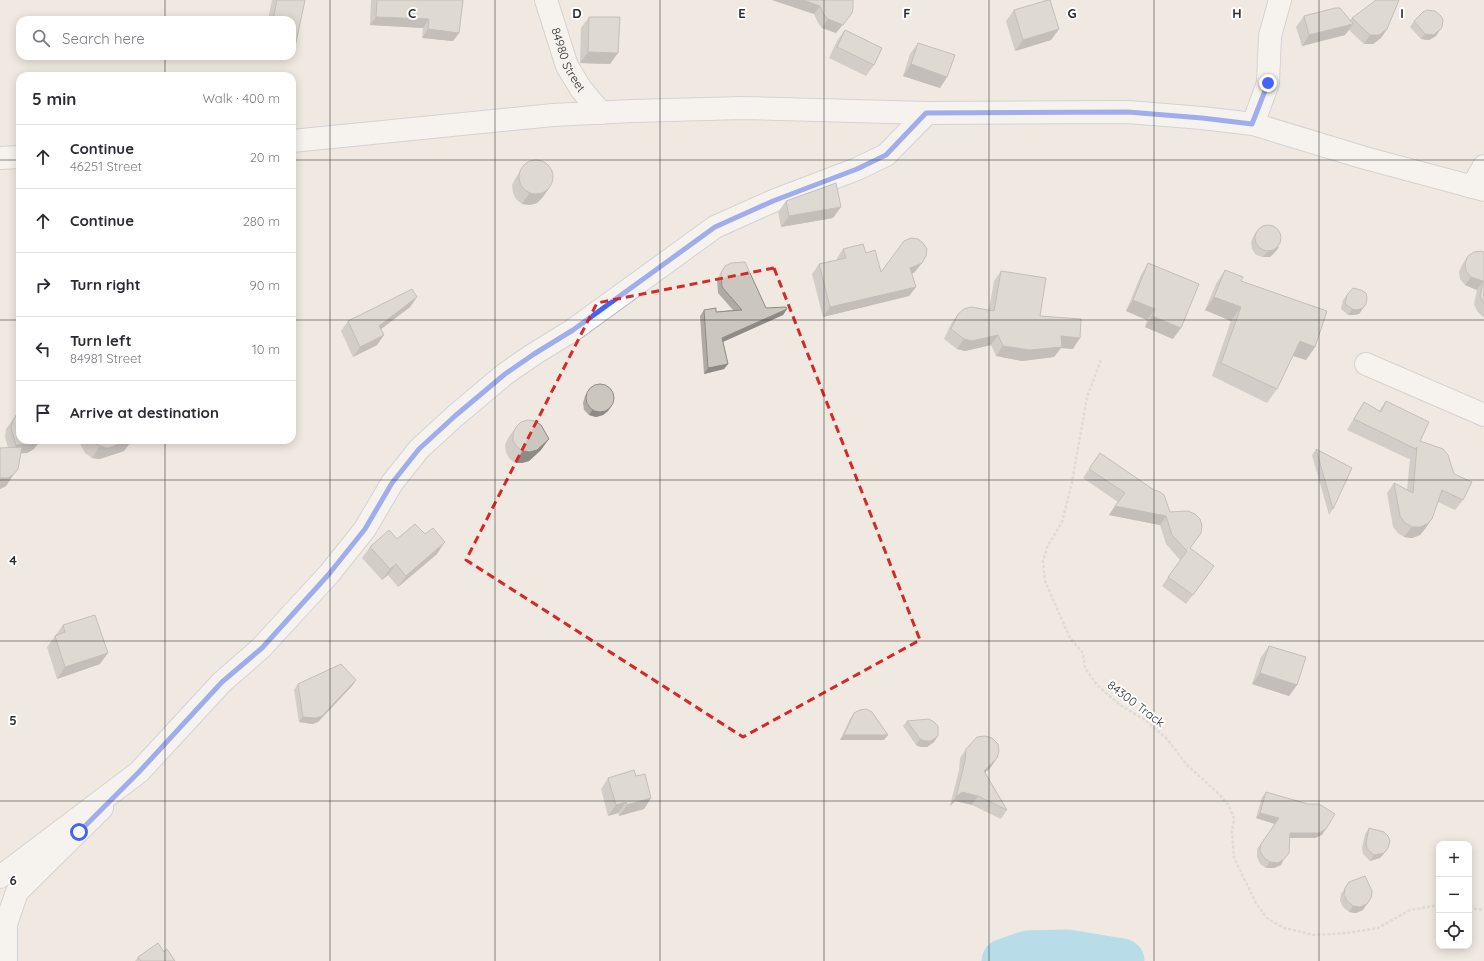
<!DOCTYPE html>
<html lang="en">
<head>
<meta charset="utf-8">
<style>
  :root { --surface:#fff; --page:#f2f2f3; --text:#2b2b33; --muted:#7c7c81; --line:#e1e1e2 }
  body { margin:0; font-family:Quicksand,sans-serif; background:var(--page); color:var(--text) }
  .controls { position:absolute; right:12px; bottom:12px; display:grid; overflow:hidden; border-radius:8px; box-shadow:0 2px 10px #0003 }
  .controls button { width:36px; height:36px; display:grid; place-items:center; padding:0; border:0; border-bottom:1px solid var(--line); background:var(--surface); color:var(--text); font:20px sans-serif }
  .stop { position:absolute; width:12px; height:12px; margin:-9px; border:3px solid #4264fb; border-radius:50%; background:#fff }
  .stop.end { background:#4264fb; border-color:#fff; box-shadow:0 1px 4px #0008 }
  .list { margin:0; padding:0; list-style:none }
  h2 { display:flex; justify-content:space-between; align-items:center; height:52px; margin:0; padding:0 16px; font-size:17px }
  h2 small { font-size:13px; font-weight:400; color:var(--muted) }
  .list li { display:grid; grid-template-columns:26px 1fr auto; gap:12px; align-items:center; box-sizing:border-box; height:64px; padding:0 16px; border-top:1px solid var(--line) }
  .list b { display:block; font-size:15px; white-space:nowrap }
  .list p { margin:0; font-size:13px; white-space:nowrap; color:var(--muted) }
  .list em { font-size:13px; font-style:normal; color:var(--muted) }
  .icon { flex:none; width:22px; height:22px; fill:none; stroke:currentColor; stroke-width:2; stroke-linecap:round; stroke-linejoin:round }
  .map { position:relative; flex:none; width:1484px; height:961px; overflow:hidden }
  .search { position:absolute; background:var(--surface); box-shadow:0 2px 10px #0003; left:16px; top:16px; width:280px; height:44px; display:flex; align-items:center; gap:10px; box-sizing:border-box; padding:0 14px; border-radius:12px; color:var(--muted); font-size:15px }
  .panel { position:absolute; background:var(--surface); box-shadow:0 2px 10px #0003; left:16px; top:72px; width:280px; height:372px; border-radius:12px }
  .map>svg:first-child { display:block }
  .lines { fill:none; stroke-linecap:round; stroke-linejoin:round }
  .river { stroke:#75cff0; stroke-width:45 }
  .minor-casing { stroke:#b4b7c1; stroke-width:24 }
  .tertiary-casing { stroke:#b4b7c1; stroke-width:24 }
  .path { stroke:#c9c9c9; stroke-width:2.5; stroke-dasharray:3 2; stroke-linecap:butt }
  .minor { stroke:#fff; stroke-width:22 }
  .tertiary { stroke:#fff; stroke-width:22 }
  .wall { fill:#afaba4 }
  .shaded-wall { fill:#8e8b86 }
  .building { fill:#cbc7bf; stroke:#8e8b86 }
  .route { stroke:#4264fb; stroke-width:5 }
  .marked { fill:none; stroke:#d62828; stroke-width:3; stroke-dasharray:8 5; stroke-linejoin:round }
  .grid { fill:none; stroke:#2e2e2e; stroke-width:1; stroke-opacity:0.55 }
  .labels { text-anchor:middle; stroke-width:4; stroke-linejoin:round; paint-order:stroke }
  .street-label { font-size:12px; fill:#2e2e2e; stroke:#fff }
  .grid-label { font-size:13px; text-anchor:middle; font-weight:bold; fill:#2e2e2e; stroke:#fff; stroke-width:4; stroke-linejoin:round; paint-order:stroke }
</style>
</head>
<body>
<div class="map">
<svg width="1484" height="961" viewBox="0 0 1484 961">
  <rect width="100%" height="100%" fill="#efe9e1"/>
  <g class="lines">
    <path class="river" d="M1004,961l24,-8 39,-1 55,9"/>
    <defs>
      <g id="minor">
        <path id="s1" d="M546,0l21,66 14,23 20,24"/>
        <path d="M1253,124l15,-41 2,-47 10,-36"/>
        <path d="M1472,187l12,-21"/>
        <path d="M1366,364l118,51"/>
        <path d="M6,961v-37l11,-32 85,-84"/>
      </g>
      <path id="tertiary" d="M292,141l261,-26 79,-4 111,-3 184,5 201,-1 74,6 51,6 112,34 119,32
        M0,158l20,-1
        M0,877l139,-105 83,-90 39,-34 68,-74 36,-45 27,-46 27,-34 36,-33 50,-42 29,-20 39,-24 142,-103 58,-26 84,-32 29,-14 41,-42"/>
    </defs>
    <use href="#minor" class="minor-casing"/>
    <use href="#tertiary" class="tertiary-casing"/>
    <path class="path" d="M1101,360l-14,37 -15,85 -10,40 -15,25 -4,15 2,19 25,57 13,15 2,15 12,17 23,20 25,15 22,19 20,26 32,29 10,12 5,13 -2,13 2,26 22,45 11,15 17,10 30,7 33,-2 31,-5 32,-18 29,-5
      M1469,908l15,2"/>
    <use href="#minor" class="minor"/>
    <use href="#tertiary" class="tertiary"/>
  </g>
  <path class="wall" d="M272,0h33l-13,20h-24z
    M371,0h92l-4,33 -6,8 -31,-3 1,-10 -53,-3z
    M772,0h81l-1,13 -16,20 -14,-5 -4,-5 -4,-9z
    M1014,10l45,19 -8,11 -36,11 -9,-30z
    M1304,16l46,4 2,-2 35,11 -6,9 -8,6h-9l-15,-14 -4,5 -43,11 -6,-19z
    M589,17l21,47 -30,-1 1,-35z
    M1414,21l22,15 -7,4 -8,-1 -11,-12z
    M845,30l29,35 -8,11 -37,-18 8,-17z
    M918,43l29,34 -7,11 -37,-12 7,-22z
    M523,167l27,20 -8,11 -5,5 -7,2 -8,-1 -6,-5 -3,-6 -1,-8 3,-6z
    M786,201l47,17 -52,9 -3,-15z
    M1258,230l21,17 -4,5 -5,5h-7l-7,-2 -4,-6 -1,-7 3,-7z
    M843,249l23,4 15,19h34l-3,2 4,13 -7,9 -86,21 -11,-43 7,-10 18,-4v-2z
    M1484,252v65l-2,-1 -5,-5 -3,-7 3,-14 -12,-5 -5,-6 -1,-7 3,-7 6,-9z
    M1148,263l25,76 -28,-12 2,-7 -21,-9 15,-36z
    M725,266l41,42 21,1 -4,6 -60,27 5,22 -4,5 -20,5 -4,-58 4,-6 12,2 17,-2 -15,-17 -1,-14z
    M1225,270l16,11 74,66 -9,13 -13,-4 -16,33 -10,14 -55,-27 19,-55 -26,-11 11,-26z
    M1001,271l39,45 33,33 -12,-1 -7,9 -32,4 -26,-5 -5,-11 -26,6 -8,-2 -13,-10 7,-15 7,-10 31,-4 5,-29z
    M1347,295l15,15 -3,4 -6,1h-5l-7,-6 2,-9z
    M417,297l-7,10 -29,22 3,6 -7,10 -24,12 -12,-26 7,-10z
    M589,390l23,15 -4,6 -5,4 -7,2 -7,-2 -5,-5 -1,-7 2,-7z
    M1386,401l34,40 43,59 -8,10 -17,-8 -13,27 -5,6 -8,3 -8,-1 -6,-4 -5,-6 -6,-34 7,-10 13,7 3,-32 -1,1 -62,-29 10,-17 7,-11 15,9z
    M17,414l17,35 -7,4h-6l-15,33 -6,3v-41h8l-3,-11 1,-8z
    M516,427l25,23 -12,11 -7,2h-7l-6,-5 -3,-6 -1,-7 3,-7z
    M81,440h51l-8,11 -24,8 -8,-1 -7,-5 -4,-7z
    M1316,449l17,60 -4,6 -17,-60z
    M1100,453l70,59 20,36 18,27 -22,29 -24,-18 18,-26 -14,-16 -6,-19 -51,-10 9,-13 -35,-24z
    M397,539l40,15 -39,33 -10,-12 -6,5 -20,-22 8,-11z
    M63,625l37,39 -43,15 -10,-32z
    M1269,646l28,39 -8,11 -37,-12 9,-27z
    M356,680l-4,6 -34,36 -6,2 -13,-2 -5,-32 4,-6z
    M854,713l30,27h-44l10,-21z
    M907,721l27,21 -7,5h-6l-5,-2 -13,-19z
    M966,749l31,9 -6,9 -6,6 22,37 -6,9 -29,-14 -17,-4 -5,5 9,-36 1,-12z
    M636,776l15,22 -7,11 -25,7 -1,-3 -10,3 -7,-27 7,-11z
    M1266,792l56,43 -7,3h-25l-9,27 -7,3h-8l-6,-4 -3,-7v-8l18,-25 -19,-6 6,-21z
    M1369,828l15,26 -4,4 -10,3 -7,-7 -1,-6 3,-14z
    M1349,882l14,28 -7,3 -7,-1 -6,-5 -3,-6 1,-7z
    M164,952l11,9h-40l3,-4z"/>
  <path class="shaded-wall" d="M772,0h31l17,6 -6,8z
    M852,13l-16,20 -14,-5 6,-9z
    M376,17l53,2 -6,9 -53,-3z
    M1353,24l-8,11 -43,11 7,-11z
    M428,29l31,4 -6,8 -31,-3z
    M1059,29l-8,11 -36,11 8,-11z
    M1387,29l-6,9 -8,6h-9l6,-9z
    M1440,30l-4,6 -7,4 -8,-1 4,-5z
    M292,46l3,1 -3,4z
    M588,52l30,1 -8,11 -30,-1z
    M279,56h10l-1,2z
    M911,64l36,13 -7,11 -37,-12z
    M550,187l-8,11 -5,5 -7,2 -8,-1 8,-12z
    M841,207l-8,11 -52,9 8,-11z
    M1279,247l-4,5 -5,5h-7l4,-5z
    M922,263l-7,9 -12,5 7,-9z
    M1471,277l12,4 -6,9 -12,-5z
    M916,287l-7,9 -86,21 7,-10z
    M417,297l-7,10 -38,29 7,-10z
    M1214,297l27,10 -10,14 -26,-11z
    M1133,300l22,9 -8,11 -21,-9z
    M1366,304l-7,10 -6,1h-5l4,-6z
    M787,309l-4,6 -65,29 4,-6z
    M1152,316l29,12 -8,11 -28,-12z
    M384,335l-7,10 -24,12 7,-10z
    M998,335l-7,10 -26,6 -8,-2 7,-10z
    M1061,336l19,2 -7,11 -12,-1 -7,9 -32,4 -26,-5 7,-10z
    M1300,341l15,6 -9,13 -16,-5z
    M728,364l-4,5 -20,5 4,-6z
    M612,405l-4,6 -5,4 -7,2 -7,-2 4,-6z
    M549,439l-8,11 -12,11 -7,2h-7l8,-12z
    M41,440l-7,9 -7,4 -17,1 6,-9z
    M132,440l-8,11 -24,8 -8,-1 8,-12z
    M14,474l-8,12 -6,3v-11z
    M1115,506l51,10 -6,9 -51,-10z
    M1432,519l-7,10 -5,6 -8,3 -8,-1 8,-10z
    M445,542l-8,12 -39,33 8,-11z
    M396,564l-8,11 -6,5 8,-11z
    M108,653l-8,11 -43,15 8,-12z
    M1260,673l37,12 -8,11 -37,-12z
    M356,680l-4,6 -34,36 -6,2 -13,-2 4,-5z
    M844,735h44l-4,5h-44z
    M938,736l-4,6 -7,5h-6l-5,-2 4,-6z
    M997,758l-6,9 -13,12 6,-8z
    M962,792l16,4 -6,9 -17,-4 -5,5 6,-9z
    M651,798l-7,11 -25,7 8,-11z
    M626,802l-8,11 -10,3 8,-11z
    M1260,813l19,5 -4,6 -19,-6z
    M1326,829l-4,6 -7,3h-29l4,-5z
    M1388,848l-8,10 -10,3 4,-6z
    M1284,859l-3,6 -7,3h-8l4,-6z
    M1371,898l-8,12 -7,3 -7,-1 4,-6z"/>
  <path class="building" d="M277,0h28l-10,47 -3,-1v-26h-19z
    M377,0h86l-4,33 -31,-4 1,-10 -53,-2z
    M803,0h50v8l-1,5 -9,12 -15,-6 -4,-4 -4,-9z
    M1048,0h2l9,29 -36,11 -9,-30z
    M1376,0h23l-12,29 -8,6h-9l-18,-17z
    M1335,8h5l13,16 -44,11 -5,-19z
    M1427,10l8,1 6,5 2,4 -1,7 -2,3 -7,5 -8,-1 -11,-13 9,-9z
    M589,17h31l-2,36 -30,-1z
    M845,30l37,18 -8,17 -37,-18z
    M918,43l37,12 -8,22 -36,-13z
    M519 177a17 17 0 1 1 34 0a17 17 0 1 1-34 0Z
    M836,183l5,24 -52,9 -3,-15z
    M1255 238a13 13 0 1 1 26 0a13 13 0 1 1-26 0Z
    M911,238l7,1 5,4 4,6 -1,7 -4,7 -12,5 6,19 -86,20 -11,-43 27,-6 -3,-9 20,-5 3,9 9,-3 6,22 23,-31z
    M1481,251l3,1v52l-1,-1 -3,-7 3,-15 -12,-4 -5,-6 -1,-8 3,-7 6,-4z
    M745,262l21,46 20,-1 1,2 -65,29 6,26 -20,4 -4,-58 12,-2v4l26,-2 -20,-23 -1,-14 4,-7 6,-3z
    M1148,263l51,21 -18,44 -29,-12 3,-7 -22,-9z
    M1225,270l18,7 -2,4 86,30 -12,36 -15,-6 -23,48 -56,-26 20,-56 -27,-10z
    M1001,271l45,7 -6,38 41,3 -1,19 -19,-2 1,11 -33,3 -26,-4 -5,-11 -26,6 -8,-2 -13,-10 7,-15 6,-5 7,-2 23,4z
    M1353,288l8,2 5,3 1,5 -1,6 -3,4 -6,2 -5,-1 -7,-5 2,-9z
    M412,289l5,8 -38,29 5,9 -24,12 -12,-26z
    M586 398a14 14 0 1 1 28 0a14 14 0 1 1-28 0Z
    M1386,401l43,21 -9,19 23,8 5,6 6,19 18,8 -9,18 -21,-10 -10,29 -5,5 -7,3h-8l-7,-4 -5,-7 -6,-33 19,10 4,-46 -1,2 -62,-30 10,-17 17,10z
    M20,413v27h21l-7,4 -18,1 -5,-17 2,-8 4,-6z
    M528,420l7,1 6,4 8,14 -12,11 -7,2 -7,-1 -6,-4 -4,-6v-7l3,-7 5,-5z
    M92,440h39l-23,8 -8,-2 -7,-4z
    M22,447l-4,22 -4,5 -6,4h-8v-30z
    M1316,449l36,19 -19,41z
    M1100,453l54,37 6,2 4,3 6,17 18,-1 7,3 5,5 2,7 -1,7 -11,15 24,18 -21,29 -25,-18 19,-26 -15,-16 -6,-19 -51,-10 10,-13 -36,-24z
    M415,524l10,10 8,-6 12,14 -39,34 -10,-12 -6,5 -20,-22 19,-17 8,9z
    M95,615l13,38 -43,14 -10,-31 10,-4 -2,-7z
    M1269,646l37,11 -9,28 -37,-12z
    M341,664l15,16 -34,36 -6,2 -13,-1 -5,-33z
    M866,709l6,3 16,23h-44l10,-22 6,-3z
    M929,719l5,3 4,4v10l-7,5h-6l-5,-2 -13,-18z
    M985,736l7,2 6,6 1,7 -2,7 -13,13 23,39 -29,-14 -16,-4 -6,5 9,-36 1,-12 11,-12z
    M634,770l2,6 9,-2 6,24 -24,7 -1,-3 -10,3 -8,-27z
    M1266,792l42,12h11l16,10 -9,15 -7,4h-29l-1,20 -5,6 -6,4 -8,-1 -6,-4 -4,-7 1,-7 18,-26 -19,-5z
    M1369,828l15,4 4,4 2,5 -2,7 -4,5 -10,2 -7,-6 -1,-6z
    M1365,876l7,15 -1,7 -4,6 -7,3 -7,-1 -6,-5 -3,-6 1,-7 4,-6z
    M158,943l6,9 3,-3 8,12h-34l-3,-4z"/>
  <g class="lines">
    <path class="route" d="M79,832l60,-60 83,-90 40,-34 67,-74 36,-45 27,-46 27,-34 36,-33 50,-42 29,-20 39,-24 142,-103 58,-26 84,-32 29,-14 40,-42 202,-1 74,6 50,6 16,-41"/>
  </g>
  <path d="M0 0H1484V961H0ZM774,268l146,372 -177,97 -277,-177 131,-257z" fill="#efe9e1" fill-opacity=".55" fill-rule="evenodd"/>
  <path class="marked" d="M774,268l146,372 -177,97 -277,-177 131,-257z"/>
  <path class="grid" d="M165,0v20M330,0v961M495,0v961M660,0v961M824,0v961M989,0v961M1154,0v961M1319,0v961M165,56v20M0,160h20M292,160h1192M0,320h20M292,320h1192M165,440v521M0,480h1484M0,641h1484M0,801h1484"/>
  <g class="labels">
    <g class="street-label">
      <text dy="4" stroke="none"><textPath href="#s1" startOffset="64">84980 Street</textPath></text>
      <text transform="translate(1136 704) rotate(37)" y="4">84300 Track</text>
    </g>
  </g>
  <g class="grid-label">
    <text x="412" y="18">C</text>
    <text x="577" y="18">D</text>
    <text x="742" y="18">E</text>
    <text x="907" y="18">F</text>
    <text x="1072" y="18">G</text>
    <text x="1237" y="18">H</text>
    <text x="1402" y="18">I</text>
    <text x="13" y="565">4</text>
    <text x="13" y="725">5</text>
    <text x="13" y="885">6</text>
  </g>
</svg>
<div class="controls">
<button>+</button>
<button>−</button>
<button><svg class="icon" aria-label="locate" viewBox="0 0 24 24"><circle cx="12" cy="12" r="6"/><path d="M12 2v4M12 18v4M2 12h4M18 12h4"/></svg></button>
</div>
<div class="stop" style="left:79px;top:832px"></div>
<div class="stop end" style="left:1268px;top:83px"></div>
<div class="search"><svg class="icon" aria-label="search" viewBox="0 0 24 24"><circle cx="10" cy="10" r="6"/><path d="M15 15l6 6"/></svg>Search here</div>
<section class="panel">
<h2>5 min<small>Walk · 400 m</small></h2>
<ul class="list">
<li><svg class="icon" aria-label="ahead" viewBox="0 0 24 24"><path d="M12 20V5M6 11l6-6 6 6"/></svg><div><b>Continue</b><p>46251 Street</p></div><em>20 m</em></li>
<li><svg class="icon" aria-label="ahead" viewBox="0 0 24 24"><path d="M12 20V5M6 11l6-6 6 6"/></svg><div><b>Continue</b></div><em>280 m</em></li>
<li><svg class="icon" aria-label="right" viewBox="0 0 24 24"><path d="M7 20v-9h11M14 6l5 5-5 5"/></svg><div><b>Turn right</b></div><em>90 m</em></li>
<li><svg class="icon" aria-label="left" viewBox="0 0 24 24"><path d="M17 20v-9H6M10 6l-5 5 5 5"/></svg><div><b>Turn left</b><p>84981 Street</p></div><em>10 m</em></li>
<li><svg class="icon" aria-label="arrive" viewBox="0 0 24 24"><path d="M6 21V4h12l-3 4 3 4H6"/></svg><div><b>Arrive at destination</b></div></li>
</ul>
</section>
</div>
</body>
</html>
